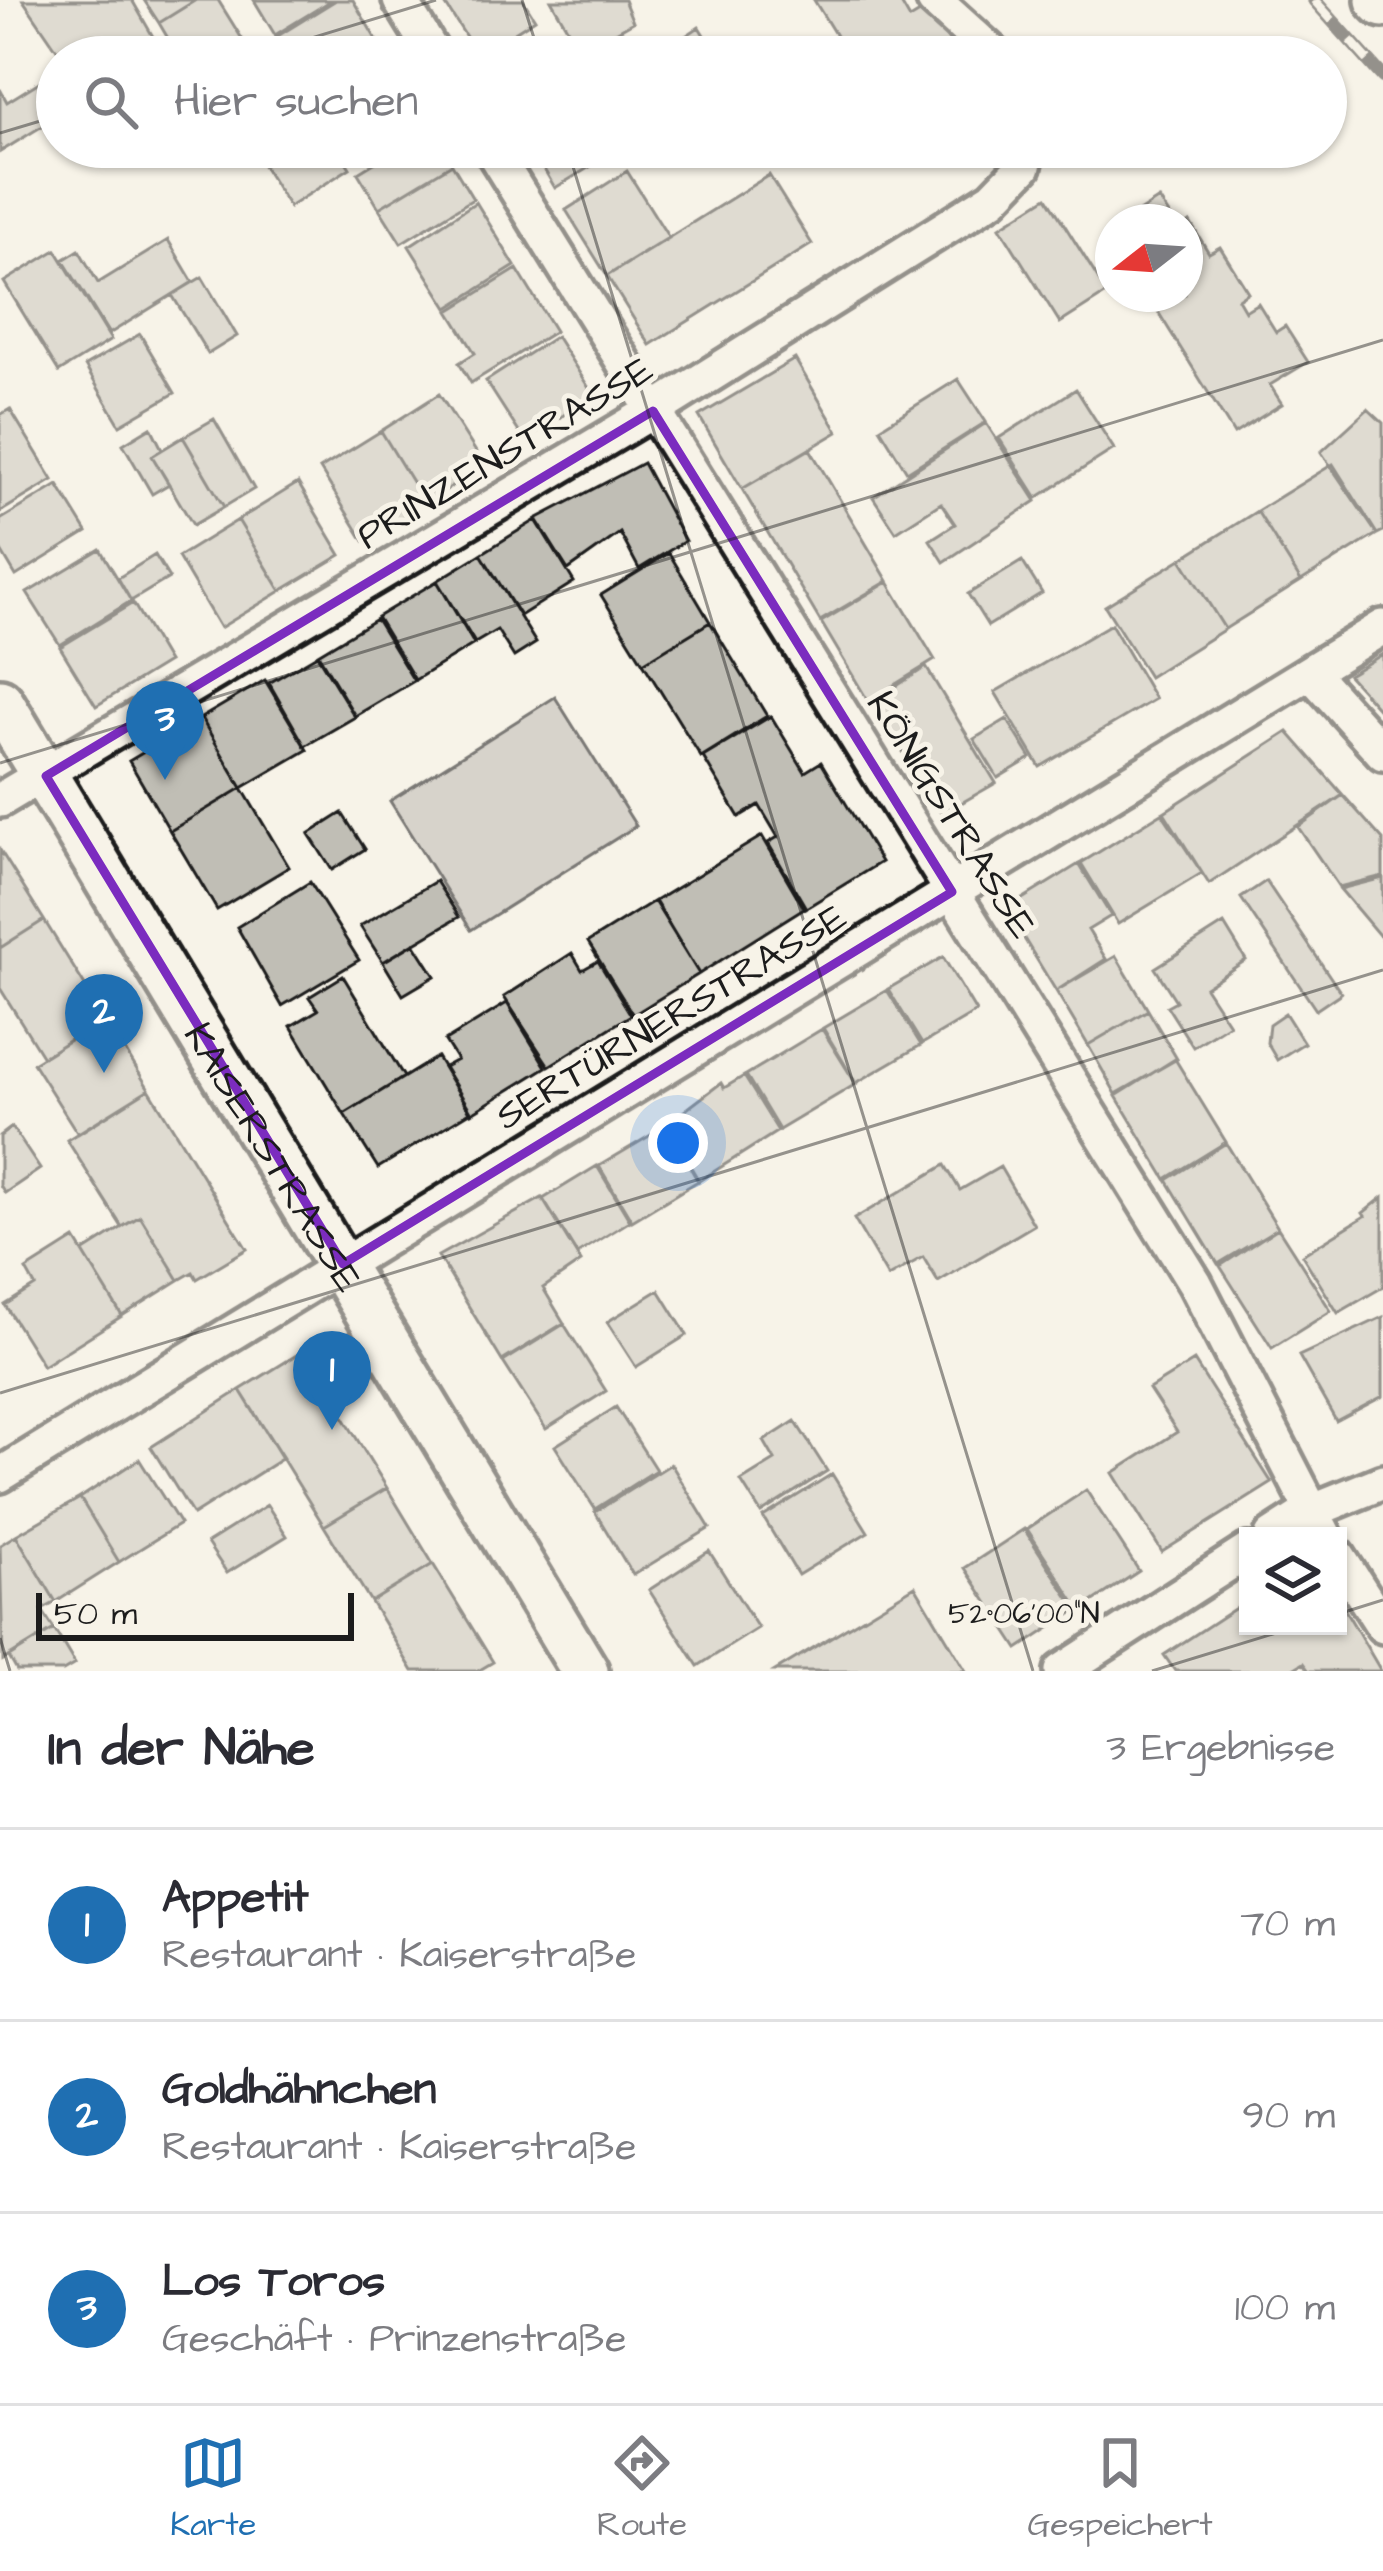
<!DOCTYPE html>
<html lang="de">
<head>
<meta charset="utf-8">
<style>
  :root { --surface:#fff; --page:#f7f7f7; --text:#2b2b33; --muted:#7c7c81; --line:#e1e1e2; --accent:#1f6fb2 }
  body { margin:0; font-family:"Architects Daughter",sans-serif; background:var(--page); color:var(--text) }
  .controls { position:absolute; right:36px; bottom:36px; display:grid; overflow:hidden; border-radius:0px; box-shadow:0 3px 9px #0004 }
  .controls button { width:108px; height:108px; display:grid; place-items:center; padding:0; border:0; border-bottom:3px solid var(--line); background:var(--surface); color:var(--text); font:60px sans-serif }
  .compass { position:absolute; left:1095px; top:204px; width:108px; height:108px; border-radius:50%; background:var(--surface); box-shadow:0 3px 9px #0004; rotate:253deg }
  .scale { position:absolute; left:36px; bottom:30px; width:318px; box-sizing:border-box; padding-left:12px; border:6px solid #1c1c1c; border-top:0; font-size:33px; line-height:42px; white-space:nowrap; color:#1c1c1c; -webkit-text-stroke:9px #f7f3e8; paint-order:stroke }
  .you { position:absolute; left:678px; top:1143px; width:42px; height:42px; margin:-30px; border:9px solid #fff; border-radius:50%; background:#1a73e8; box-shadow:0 0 0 18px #1a73e833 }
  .badge { display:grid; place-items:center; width:78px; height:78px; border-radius:50%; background:var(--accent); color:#fff; font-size:39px; font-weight:700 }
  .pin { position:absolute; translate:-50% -99px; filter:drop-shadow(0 3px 6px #0008) }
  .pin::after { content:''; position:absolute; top:63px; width:42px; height:36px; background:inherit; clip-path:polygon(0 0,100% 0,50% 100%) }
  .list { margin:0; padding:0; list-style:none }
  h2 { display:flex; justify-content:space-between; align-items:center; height:156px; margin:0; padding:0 48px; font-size:51px }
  h2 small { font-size:39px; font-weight:400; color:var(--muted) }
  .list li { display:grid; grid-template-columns:78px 1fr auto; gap:36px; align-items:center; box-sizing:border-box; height:192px; padding:0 48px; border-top:3px solid var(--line) }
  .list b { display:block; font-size:45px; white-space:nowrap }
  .list p { margin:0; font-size:39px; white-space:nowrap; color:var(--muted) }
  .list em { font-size:39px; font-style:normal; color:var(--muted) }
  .icon { flex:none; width:66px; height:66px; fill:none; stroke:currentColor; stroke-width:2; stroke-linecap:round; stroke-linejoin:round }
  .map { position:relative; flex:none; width:1383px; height:1671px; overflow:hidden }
  .search { position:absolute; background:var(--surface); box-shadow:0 3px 9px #0004; left:36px; right:36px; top:36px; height:132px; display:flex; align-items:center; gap:30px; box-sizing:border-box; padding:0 42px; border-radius:66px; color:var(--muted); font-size:45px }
  .sheet { height:732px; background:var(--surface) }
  nav { display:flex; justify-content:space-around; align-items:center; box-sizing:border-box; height:168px; border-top:3px solid var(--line); background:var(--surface); font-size:33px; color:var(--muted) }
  nav a { display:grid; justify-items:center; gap:6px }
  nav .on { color:var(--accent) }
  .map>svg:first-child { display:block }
  .green { fill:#d7d3cb; stroke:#7a7874; stroke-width:3 }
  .building { fill:#c0beb5; stroke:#1c1c1c; stroke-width:3 }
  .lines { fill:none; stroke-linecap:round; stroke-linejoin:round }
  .minor-casing { stroke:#1c1c1c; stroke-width:42 }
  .secondary-casing { stroke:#1c1c1c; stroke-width:54 }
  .minor { stroke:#f7f3e8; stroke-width:33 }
  .secondary { stroke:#f7f3e8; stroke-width:45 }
  .rail-casing { stroke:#1c1c1c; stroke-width:14 }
  .rail { stroke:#f7f3e8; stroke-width:9; stroke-dasharray:27; stroke-linecap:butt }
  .marked { fill:none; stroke:#7b2cbf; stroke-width:9; stroke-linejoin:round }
  .ticks { fill:none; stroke:#1c1c1c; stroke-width:3; stroke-opacity:0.45 }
  .labels { text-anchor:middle; stroke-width:10; stroke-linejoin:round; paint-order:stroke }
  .street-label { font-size:39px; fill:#1c1c1c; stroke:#f7f3e8 }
  .ticks-label { font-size:30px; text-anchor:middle; fill:#1c1c1c; stroke:#f7f3e8; stroke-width:10; stroke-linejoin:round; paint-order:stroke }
</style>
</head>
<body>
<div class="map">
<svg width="1383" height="1671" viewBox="0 0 1383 1671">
  <rect width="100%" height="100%" fill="#f7f3e8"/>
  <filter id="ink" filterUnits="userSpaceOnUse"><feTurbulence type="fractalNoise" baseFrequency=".00833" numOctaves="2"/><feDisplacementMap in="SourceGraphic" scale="24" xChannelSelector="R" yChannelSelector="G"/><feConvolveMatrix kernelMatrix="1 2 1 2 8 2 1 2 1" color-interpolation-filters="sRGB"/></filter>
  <g filter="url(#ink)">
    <path class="green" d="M555,697l81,129 -165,104 -81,-129z"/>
    <path class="building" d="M23,0h109l31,54 -101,3z
      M144,0h52l-37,23z
      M196,0h22l31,50 -13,7h-57l-20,-34z
      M254,0h78l-57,35z
      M336,0h17l31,53 -95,4 -13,-20z
      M451,0h72l12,19 -39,25 7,10 -24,3 -34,-53z
      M551,0h73l9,22 -52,30z
      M814,0h85l11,19 18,-11 31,49h-110z
      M699,27l13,21 -14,9h-44z
      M57,71v46l-57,35v-63l7,13z
      M267,147h70l13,21 -61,39 -33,-53z
      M400,147h42l10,17 -73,44 -21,-35z
      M531,147h79l3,6 -58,35z
      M877,147h40l-29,18z
      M452,164l21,35 -72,44 -22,-35z
      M627,171l42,67 -62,38 -41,-66z
      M769,175l43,69 -162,101 -43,-69z
      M1047,197l60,96 -47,30 -60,-96z
      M1159,199l15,23h-41l-2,-5z
      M476,202l39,64 -67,42 -39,-62z
      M1190,222l19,31 11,-6 28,45 -10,7 7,12 13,-8 18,29 9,-6 23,36 -38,23 12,19 -48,30 -87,-140h38v-68z
      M168,240l25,42 -84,52 -46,-74 16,-10 19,33z
      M56,250l55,90 -52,32 -55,-90z
      M517,269l38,62 -84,52 -12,-20 16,-10 -26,-42z
      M202,277l35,59 -29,18 -36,-59z
      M140,334l35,59 -55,32 -35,-59z
      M556,336l38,60 -70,44 -38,-59z
      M795,359l43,73 -96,57 -43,-73z
      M958,379l28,43 -79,50 -27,-44z
      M1076,389l38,60 -77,49 -38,-60z
      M439,394l46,72 -60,37 -44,-72z
      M10,409l43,71 -53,32v-97z
      M1368,409l15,14v108l-6,3 -56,-82z
      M214,419l40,70 -30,18 -41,-70z
      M986,423l50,78 -92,61 -14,-22 25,-16 -14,-21 -45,29 -23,-35z
      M151,427l11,22 -10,7 17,28 -17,10 -29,-50z
      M381,431l44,72 -61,38 -44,-72z
      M183,437l41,70 -31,18 -41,-69z
      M810,449l78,132 -68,40 -78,-132z
      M643,463l42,78 -46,28 -19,-36 -52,37 -32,-51z
      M1333,464l44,70 -76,47 -44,-70z
      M298,483l43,72 -60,36 -43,-71z
      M58,485l29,47 -71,44 -16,-27v-29z
      M1257,511l44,70 -76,48 -44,-70z
      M238,520l43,71 -61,37 -42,-71z
      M536,520l38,62 -54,34 -39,-62z
      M100,549l31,52 -71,44 -33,-52z
      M669,553l41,69 -67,41 -42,-68z
      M481,554l55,89 -22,14 -17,-27 -22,13 -38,-62z
      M155,555l14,23 -38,23 -13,-23z
      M1181,559l44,70 -76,48 -44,-71z
      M1022,561l20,32 -54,33 -20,-32z
      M437,581l37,63 -59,36 -38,-63z
      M888,582l47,78 -67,41 -47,-79z
      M133,603l35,59 -72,44 -36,-59z
      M376,619l38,62 -59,35 -37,-62z
      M710,622l57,94 -66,41 -58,-94z
      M1111,624l44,75 -115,68 -45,-75z
      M1383,654v60l-35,-39z
      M317,655l38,62 -50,29 -36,-63z
      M926,667l70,116 -54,31 -70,-112z
      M265,680l42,70 -65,38 -41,-70z
      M771,716l34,56 16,-10 60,100 -75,46 -38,-65 10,-6 -19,-32 -20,12 -36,-60z
      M201,718l41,70 -72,43 -41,-70z
      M1007,719l24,39 -33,20 -24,-39z
      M1288,732l55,63 -134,89 -45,-72z
      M242,788l47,79 -72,43 -47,-79z
      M1343,795l40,45v36l-44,11 -41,-60z
      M342,813l23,36 -33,21 -23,-36z
      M1162,813l40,60 -84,51 -37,-61z
      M762,836l42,72 -105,66 -44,-73z
      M0,850l44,70 -44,28z
      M1079,864l32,52 -23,14 18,29 -50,32 -50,-82z
      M1383,878v62l-43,-51z
      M436,881l23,36 -76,45 -23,-36z
      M1266,881l75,112 -25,17 -75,-112z
      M310,882l49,78 -77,46 -45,-79z
      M654,901l45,73 -66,41 -45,-73z
      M44,920l61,98 -62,39 -43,-69v-40z
      M1224,924l22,36 -41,27 24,37 -36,23 -26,-41 9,-5 -21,-33z
      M414,943l21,33 -32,19 -20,-33z
      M572,953l10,17 16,-9 33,54 -82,51 -45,-69z
      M1116,956l32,54 -60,35 -32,-54z
      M943,957l33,55 -54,32 -34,-55z
      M343,976l61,101 -60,37 -53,-88 27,-16 -9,-13z
      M887,990l34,55 -65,38 -33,-55z
      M507,1003l39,64 -74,46 -28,-46 13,-7 -12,-19z
      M1148,1010l29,49 -61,35 -28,-49z
      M1285,1013l19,30 -27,17 -10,-17 2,-19z
      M105,1018l44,71 -71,45 -45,-71z
      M822,1029l34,55 -77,46 -33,-55z
      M437,1057l33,55 -92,56 -34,-54z
      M1175,1059l51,83 -60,37 -50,-83z
      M744,1076l34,55 -79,50 -33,-56 55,-42 3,5z
      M149,1089l98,160 -50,30 -4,-7 -14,8 -39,-64 -18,11 -55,-87z
      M666,1126l32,55 -66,40 -33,-55z
      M12,1127l28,42 -35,24 -5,-8v-49z
      M1226,1143l52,85 -60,36 -51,-84z
      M945,1165l15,25 40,-23 34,58 -96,57 -15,-25 -35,20 -34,-58z
      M597,1166l33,55 -53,33 -34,-55z
      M1383,1197v90l-45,26 -36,-58 63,-39 -2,-3z
      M542,1198l39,64 -38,26 21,35 -62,38 -64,-105z
      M140,1216l39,64 -57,36 -39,-64z
      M1278,1228l53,83 -59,37 -52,-82z
      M75,1239l47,77 -79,50 -38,-61 30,-19 -9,-16z
      M659,1290l28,45 -51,32 -29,-45z
      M1383,1317v79l-47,25 -37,-65z
      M564,1324l42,67 -60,38 -43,-67z
      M303,1351l84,137 -63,38 -84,-136z
      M1194,1361l78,122 -110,69 -49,-79 64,-41 -28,-43z
      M240,1390l43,68 -90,57 -42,-68z
      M616,1407l40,63 -61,39 -40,-63z
      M795,1421l32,50 -66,42 -20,-32 34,-21 -11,-19z
      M139,1459l41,65 -61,38 -39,-64z
      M671,1464l39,64 -77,47 -38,-63z
      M832,1474l36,58 -70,43 -35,-58z
      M387,1488l46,76 -62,38 -47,-76z
      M1086,1490l53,81 -59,39 -53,-81z
      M80,1498l39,64 -63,40 -40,-67z
      M267,1505l20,31 -60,37 -20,-30z
      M1024,1529l53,81 -59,39 -53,-81z
      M16,1535l40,67 -14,8 12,19 -51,31 -3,-115z
      M709,1551l49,77 -60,38 -49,-76z
      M433,1564l60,98 -15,9h-65l-42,-69z
      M915,1586l51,85h-191z
      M1338,1598l43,73h-72l-6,-8 -13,8h-115l-11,-16 84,-55v26h90z
      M54,1629l21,35 -12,7h-46l-8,-14z"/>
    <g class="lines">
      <defs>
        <path id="minor" d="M400,0l35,57
          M934,0l63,57
          M490,147l705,1136 130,253
          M1311,673l72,80
          M0,800l653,-389 340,-213 31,-32 4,-19
          M0,1475l1383,-848
          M1272,1536l37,-24 74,-30
          M1338,1556l45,70
          M1062,1671l186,-120"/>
        <g id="secondary">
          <path d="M1379,0l4,4"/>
          <path id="s1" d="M0,702l585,969"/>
        </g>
      </defs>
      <use href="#minor" class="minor-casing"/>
      <use href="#secondary" class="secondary-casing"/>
      <use href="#minor" class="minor"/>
      <use href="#secondary" class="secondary"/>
      <defs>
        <path id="rail" d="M1314,0l69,77"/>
      </defs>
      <use href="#rail" class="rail-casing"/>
      <use href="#rail" class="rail"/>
    </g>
  </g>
  <path d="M0 0H1383V1671H0ZM653,411l299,481 -609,372 -297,-488z" fill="#f7f3e8" fill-opacity=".55" fill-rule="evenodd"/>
  <path class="marked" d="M653,411l299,481 -609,372 -297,-488z"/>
  <path class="ticks" d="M522,0l18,57M249,57l187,-57M0,133l57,-17M567,147l466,1524M0,763l1383,-423M0,1393l1383,-423M1338,1614l45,-14M0,1638l10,33M1152,1671l147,-45"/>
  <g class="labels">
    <g class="street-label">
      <text transform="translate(504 451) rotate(-31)" y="14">PRINZENSTRASSE</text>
      <text transform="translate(953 814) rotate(58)" y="14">KÖNIGSTRASSE</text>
      <text transform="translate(670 1015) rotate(-31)" y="14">SERTÜRNERSTRASSE</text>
      <text dy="14" stroke="none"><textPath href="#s1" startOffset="531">KAISERSTRASSE</textPath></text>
    </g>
  </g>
  <g class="ticks-label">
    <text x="1024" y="1623">52°06'00"N</text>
  </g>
</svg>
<div class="controls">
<button><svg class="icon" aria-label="layers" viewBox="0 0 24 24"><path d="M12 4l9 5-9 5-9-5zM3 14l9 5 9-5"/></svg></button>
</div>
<svg class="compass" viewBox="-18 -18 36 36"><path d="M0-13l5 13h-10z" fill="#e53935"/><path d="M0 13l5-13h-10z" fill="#7c7c81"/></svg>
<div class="scale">50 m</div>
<div class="you"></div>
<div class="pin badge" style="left:332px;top:1430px">1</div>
<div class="pin badge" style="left:104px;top:1073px">2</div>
<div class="pin badge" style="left:165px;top:780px">3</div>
<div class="search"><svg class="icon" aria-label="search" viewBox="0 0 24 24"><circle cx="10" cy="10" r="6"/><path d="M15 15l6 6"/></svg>Hier suchen</div>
</div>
<section class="sheet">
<h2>In der Nähe<small>3 Ergebnisse</small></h2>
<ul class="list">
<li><span class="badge">1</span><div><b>Appetit</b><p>Restaurant · Kaiserstraße</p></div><em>70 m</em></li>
<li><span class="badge">2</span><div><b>Goldhähnchen</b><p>Restaurant · Kaiserstraße</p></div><em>90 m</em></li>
<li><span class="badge">3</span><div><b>Los Toros</b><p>Geschäft · Prinzenstraße</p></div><em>100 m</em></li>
</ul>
</section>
<nav>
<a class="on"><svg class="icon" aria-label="map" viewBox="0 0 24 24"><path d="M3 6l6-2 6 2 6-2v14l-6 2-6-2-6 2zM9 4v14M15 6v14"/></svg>Karte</a>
<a><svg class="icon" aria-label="directions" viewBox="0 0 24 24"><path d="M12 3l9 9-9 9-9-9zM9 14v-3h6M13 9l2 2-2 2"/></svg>Route</a>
<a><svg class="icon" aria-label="saved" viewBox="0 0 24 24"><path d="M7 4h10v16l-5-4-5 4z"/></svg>Gespeichert</a>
</nav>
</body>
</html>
